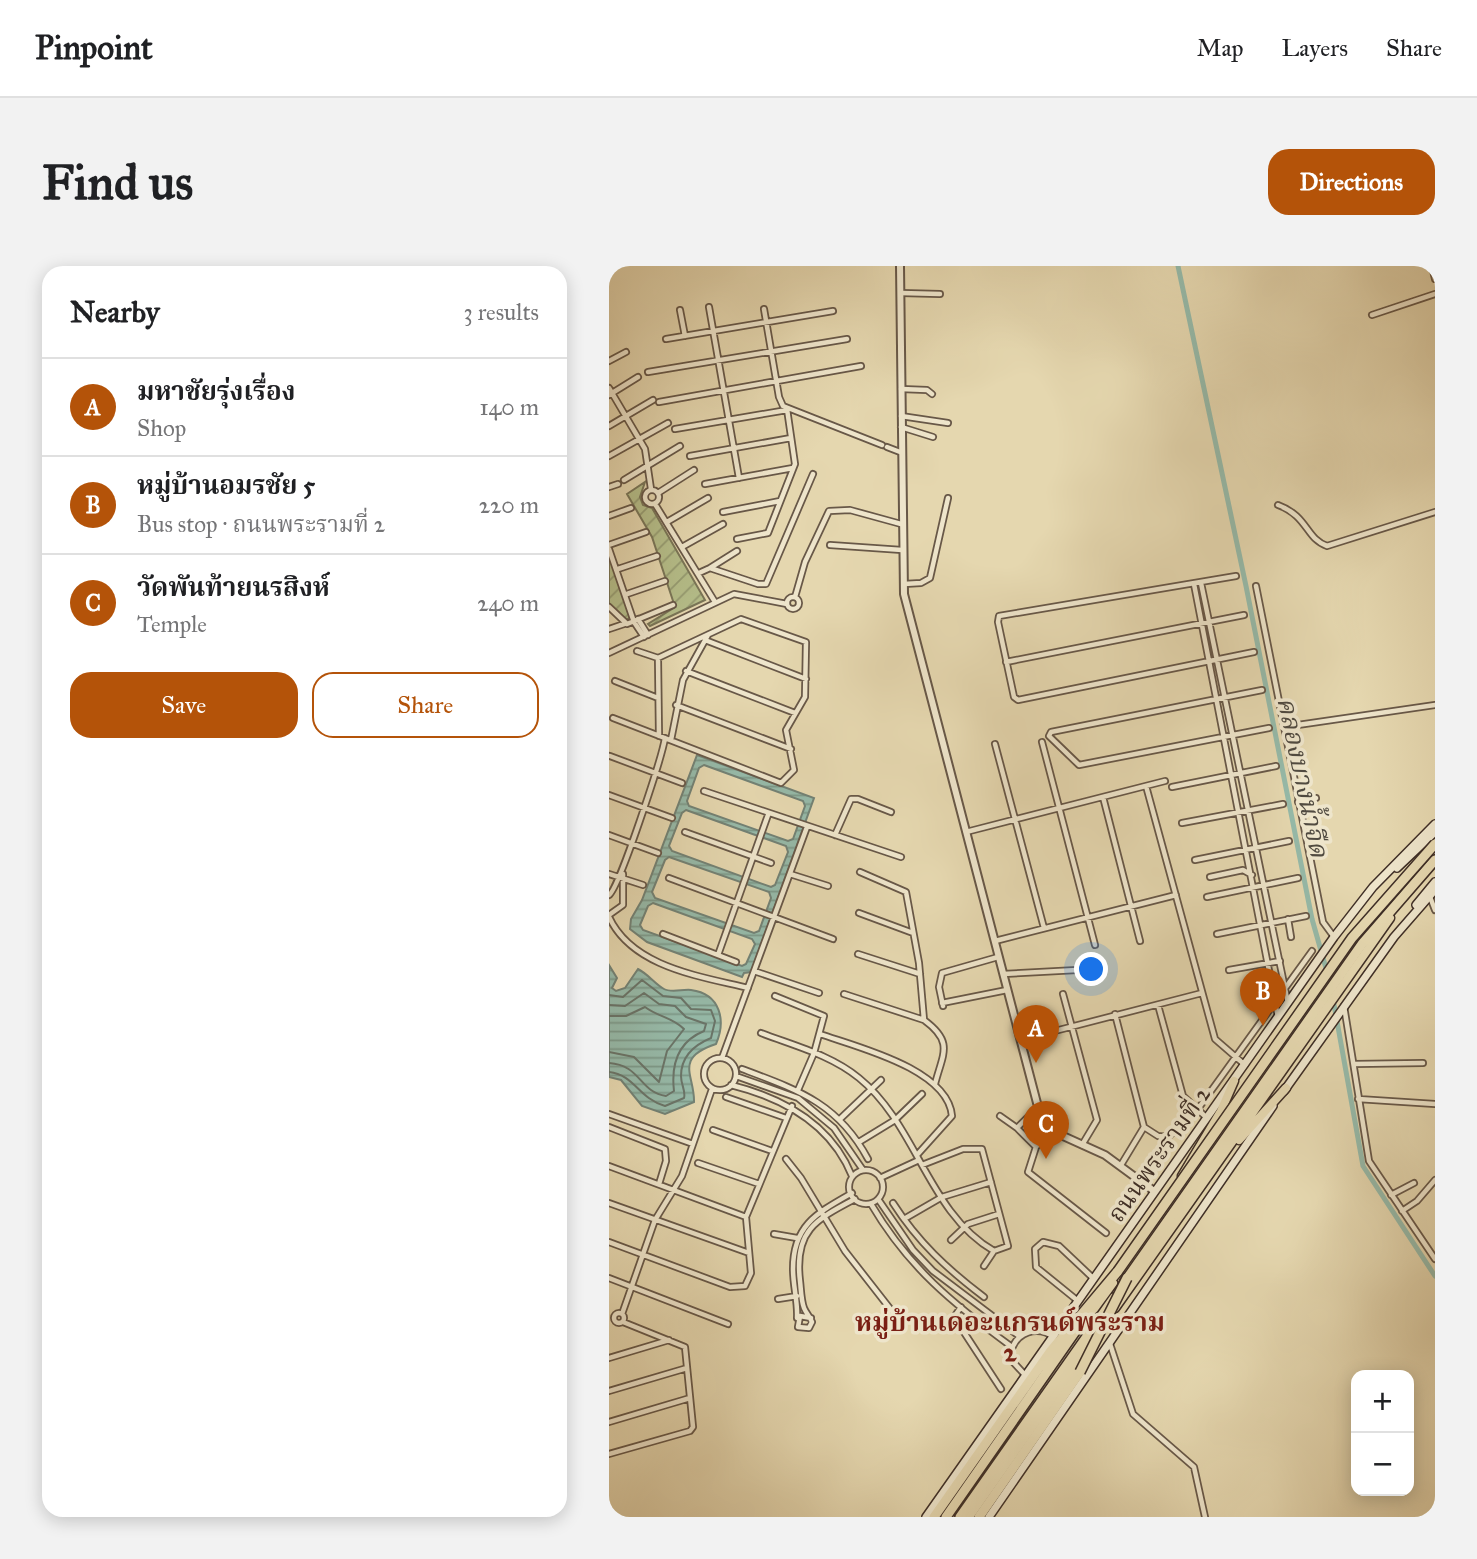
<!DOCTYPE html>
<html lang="en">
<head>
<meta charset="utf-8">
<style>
  :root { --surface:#fff; --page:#f2f2f2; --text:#202124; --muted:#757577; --line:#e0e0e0; --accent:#b45309 }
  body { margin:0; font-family:"IM FELL Great Primer","Noto Serif Thai",serif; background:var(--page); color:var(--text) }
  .controls { position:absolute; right:21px; bottom:21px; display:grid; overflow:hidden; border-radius:14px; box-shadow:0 4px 18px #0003 }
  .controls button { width:63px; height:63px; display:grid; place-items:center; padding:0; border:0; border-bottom:2px solid var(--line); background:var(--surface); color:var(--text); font:35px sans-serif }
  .you { position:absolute; left:483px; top:704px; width:24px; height:24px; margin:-18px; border:5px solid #fff; border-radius:50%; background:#1a73e8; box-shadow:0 0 0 10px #1a73e833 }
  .badge { display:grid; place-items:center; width:46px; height:46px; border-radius:50%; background:var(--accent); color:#fff; font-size:23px; font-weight:700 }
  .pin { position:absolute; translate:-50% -58px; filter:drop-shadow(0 2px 4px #0008) }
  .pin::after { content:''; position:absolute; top:37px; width:24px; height:21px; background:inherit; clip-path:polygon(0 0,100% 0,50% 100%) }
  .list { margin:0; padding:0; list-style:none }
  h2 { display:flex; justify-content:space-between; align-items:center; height:91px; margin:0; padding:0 28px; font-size:30px }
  h2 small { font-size:23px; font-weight:400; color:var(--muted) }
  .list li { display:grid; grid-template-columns:46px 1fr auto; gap:21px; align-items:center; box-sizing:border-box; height:98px; padding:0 28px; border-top:2px solid var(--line) }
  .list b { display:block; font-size:26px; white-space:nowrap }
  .list p { margin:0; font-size:23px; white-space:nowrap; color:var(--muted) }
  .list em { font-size:23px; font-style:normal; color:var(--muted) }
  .actions { display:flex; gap:14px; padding:21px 28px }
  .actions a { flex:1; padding:16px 0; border:2px solid var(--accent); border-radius:21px; text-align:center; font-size:24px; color:var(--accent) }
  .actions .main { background:var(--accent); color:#fff }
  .map { position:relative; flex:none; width:826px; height:1251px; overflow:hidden; border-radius:21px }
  header { display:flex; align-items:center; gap:42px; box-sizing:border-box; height:98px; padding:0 35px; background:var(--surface); border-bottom:2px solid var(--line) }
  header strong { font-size:33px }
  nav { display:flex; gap:38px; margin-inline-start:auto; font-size:24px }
  .intro { display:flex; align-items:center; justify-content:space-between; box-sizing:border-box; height:168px; padding:0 42px }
  h1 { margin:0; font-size:49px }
  .button { padding:18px 32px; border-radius:21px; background:var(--accent); color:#fff; font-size:24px; font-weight:700 }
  main { display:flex; gap:42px; padding:0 42px }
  aside { flex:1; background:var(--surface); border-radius:21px; box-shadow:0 4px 18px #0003 }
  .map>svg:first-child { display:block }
  .garden { fill:url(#garden-furrows); stroke:#7a7658; stroke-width:2 }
  .water { fill:url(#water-rules); stroke:#738275; stroke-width:2; fill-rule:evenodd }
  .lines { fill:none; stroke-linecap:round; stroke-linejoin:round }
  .shore { stroke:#6a7468; stroke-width:2 }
  .canal { stroke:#96baa9; stroke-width:5 }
  .minor-casing { stroke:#685848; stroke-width:8 }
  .tertiary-casing { stroke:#685848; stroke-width:10 }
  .secondary-casing { stroke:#3e2e26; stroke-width:10 }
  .trunk-casing { stroke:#3e2e26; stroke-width:11 }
  .motorway-casing { stroke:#3e2e26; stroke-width:12 }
  .minor { stroke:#eee5cb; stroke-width:4.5 }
  .tertiary { stroke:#eee5cb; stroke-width:6 }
  .secondary { stroke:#eee5cb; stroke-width:7 }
  .trunk { stroke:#e5d7af; stroke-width:8 }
  .motorway { stroke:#e5d7af; stroke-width:9 }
  .motorway-bridge-casing { stroke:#3e2e26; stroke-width:12; stroke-linecap:butt }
  .motorway-bridge { stroke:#e5d7af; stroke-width:9 }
  .labels { text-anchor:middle; stroke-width:7; stroke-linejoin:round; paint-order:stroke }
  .street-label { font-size:24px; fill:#3e2e26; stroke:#eee5cb }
  .water-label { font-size:26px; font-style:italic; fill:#504a40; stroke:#eee5cb }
  .neighbourhood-label { font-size:26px; font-weight:bold; fill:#7a1f14; stroke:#eee5cb }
</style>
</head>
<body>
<header>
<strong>Pinpoint</strong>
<nav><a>Map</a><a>Layers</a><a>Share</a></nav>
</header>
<div class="intro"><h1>Find us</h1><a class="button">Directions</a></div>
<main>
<aside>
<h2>Nearby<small>3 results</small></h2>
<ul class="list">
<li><span class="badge">A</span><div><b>มหาชัยรุ่งเรื่อง</b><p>Shop</p></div><em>140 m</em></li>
<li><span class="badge">B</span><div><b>หมู่บ้านอมรชัย 5</b><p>Bus stop · ถนนพระรามที่ 2</p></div><em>220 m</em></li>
<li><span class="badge">C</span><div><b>วัดพันท้ายนรสิงห์</b><p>Temple</p></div><em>240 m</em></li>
</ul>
<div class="actions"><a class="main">Save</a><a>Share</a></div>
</aside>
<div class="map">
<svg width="826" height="1251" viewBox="0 0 826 1251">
  <defs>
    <pattern id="garden-furrows" width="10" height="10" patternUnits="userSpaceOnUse" patternTransform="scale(1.75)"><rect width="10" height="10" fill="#b5be8a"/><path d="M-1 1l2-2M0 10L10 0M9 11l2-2" fill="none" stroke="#959b71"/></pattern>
    <pattern id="water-rules" width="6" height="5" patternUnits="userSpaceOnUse" patternTransform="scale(1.75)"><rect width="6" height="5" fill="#96baa9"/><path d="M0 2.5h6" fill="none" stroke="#7c9889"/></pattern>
  </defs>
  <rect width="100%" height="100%" fill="#e5d7af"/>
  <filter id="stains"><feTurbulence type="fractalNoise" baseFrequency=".00286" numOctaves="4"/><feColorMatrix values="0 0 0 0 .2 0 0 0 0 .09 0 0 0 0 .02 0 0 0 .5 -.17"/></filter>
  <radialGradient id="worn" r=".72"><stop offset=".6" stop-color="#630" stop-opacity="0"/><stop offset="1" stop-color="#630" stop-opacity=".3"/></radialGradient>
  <path class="garden" d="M36,216l-5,15 3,8 9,3 53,92 -55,26 -2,-2 27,-17 -23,-70 -25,-43z
    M0,288l20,60 1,4 -4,2 -17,-17z"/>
  <path class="water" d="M88,489l117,43 -63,174 -7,1 -2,4 -95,-35 -17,-13 1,-10 11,-19zM95,499l99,36 2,5 -12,33 -5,2 -99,-35 -2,-5 12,-33zM77,544l100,36 2,6 -13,33 -4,2 -99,-36 -3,-5 13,-33zM60,591l100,35 2,6 -12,33 -5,2 -99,-35 -3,-6 13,-32zM44,637l99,36 3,5 -9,20 -4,2 -99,-36 -3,-5 8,-19z
    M0,699l8,13 -5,10 4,3 9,-3 13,-19c10,5 17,15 26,20 7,4 19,0 27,1 30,4 35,31 25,54 -43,14 -21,32 -22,58l-29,12 -23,-8 -21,-26 -12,-3z"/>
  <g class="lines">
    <path class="shore" d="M0,729l14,2 19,-17 21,16 18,2 10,11 20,1 4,11 -4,17c-17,7 -30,19 -30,38 0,9 5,15 3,22l-19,8c-27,-8 -30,-31 -56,-34
      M0,739l16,1 19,-13 15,11 16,2 11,11 20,7 -2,7c-27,11 -33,34 -30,60l-8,5c-27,-4 -25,-31 -57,-33
      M0,750h17l19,-9c13,10 27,10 39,22l-17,22 -8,31 -25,-25 -25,-5"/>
    <path class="canal" d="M569,0l68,320 66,333 19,67
      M724,733l30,167 72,110"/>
    <defs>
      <path id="minor" d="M823,0l3,13
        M292,27l39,1
        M100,41l30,171
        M155,43l15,88 4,9 99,39
        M71,44l5,26
        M763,49l63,-21
        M57,73l167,-28
        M0,95l17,-9
        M39,106l199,-33
        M0,122l36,61 6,40
        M292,123l26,1 5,4
        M0,129l29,-18
        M50,136l202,-36
        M292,150l47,7
        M0,160l44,-26
        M292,161l32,10
        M66,163l112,-19
        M278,181l13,5
        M0,190l59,-33
        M81,190l101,-18
        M15,214l56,-34
        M96,218l88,-16
        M0,221l9,-3
        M36 231a7 7 0 1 1 14 0a7 7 0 1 1-14 0Z
        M49,227l36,-23
        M46,238l60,98
        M669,239c30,11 28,34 49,41l108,-34
        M114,246l57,-11
        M0,250l22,-8
        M58,256l41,-24
        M128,273l31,-6 27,-69 -8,-55
        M0,279l37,-13
        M221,279l72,5
        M73,281l41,-23
        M0,283l25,73 10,15
        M101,302l27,-17
        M9,303l39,-13
        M90,307l11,-5 48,16h8l47,-110
        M627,310l-237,40 -1,6 16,75 4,3 236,-48
        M592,317l87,420
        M295,318l17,-1 9,-5 18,-80
        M585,318l84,433
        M647,320l67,336 11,15
        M18,328l38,-13
        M186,331l10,-35 24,-51 21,-1 51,14
        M178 337a6 6 0 1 1 12 0a6 6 0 1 1-12 0Z
        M0,341l18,17 46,-19
        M29,353l10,16
        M0,363l15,-5
        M96,374l101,39
        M0,387l125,-59 53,10
        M49,392l1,78
        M397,396l238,-47
        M77,405l109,42
        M6,415l43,17
        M653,424l-211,42 -2,4 30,29 190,-37
        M67,439l115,44
        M4,452l168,65 13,-13 -8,-40 19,-33 1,-55 -65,-23 -83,39 -21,-7
        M675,461l151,-22
        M62,474l12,-60 25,-45
        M433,476l53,203
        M386,478l49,184
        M1,490l72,27
        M537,520l69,253 30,26
        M563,521l104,-21
        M95,525l197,66
        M0,529l63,23
        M494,531l37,144
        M689,536l18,-4
        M573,557l101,-19
        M76,566l86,31
        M357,566l199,-51
        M0,569l49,18
        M226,569l16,-36h7l33,13
        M586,594l94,-19
        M251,606l46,20 13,71 5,57
        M0,608l34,11
        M181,608l38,12
        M601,611l33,-7 9,5
        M60,612l164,61
        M0,629c10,-6 53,-138 56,-157
        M598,631l91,-19
        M821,631l5,13
        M250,647l54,20
        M0,649l14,-10v-31
        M0,651c23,50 90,59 139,71
        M679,653l3,18
        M54,668l73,28
        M608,668l89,-18
        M386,675l181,-46
        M249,688l62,20
        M109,689l50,-140
        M620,704l51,-9
        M145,705l65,22
        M394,708l93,-5
        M235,728l80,26c30,22 19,33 11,64
        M454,728l34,126 -15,25
        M166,730l49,20 -10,37 -16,37
        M333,737l65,-13
        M549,739l25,91 24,22
        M334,740l-4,-19 3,-14 56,-16
        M735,740l25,155 66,98
        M506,748l29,113 -23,38
        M152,767c34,13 70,22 98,45 58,47 69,135 135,173
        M211,768c37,13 128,35 132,82l-35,39
        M411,774l182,-47
        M113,792l85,-231
        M95 808a16 16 0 1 1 32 0a16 16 0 1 1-32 0Z
        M745,798l69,-1
        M133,803c56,21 96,34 126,90
        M127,810l62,22 36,30 29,42
        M122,819c52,13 100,39 121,91
        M117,831l60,21
        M749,833l77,5
        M429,841l-21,21 19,19 -8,25 78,61
        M0,848l84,30
        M391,850l17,12
        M231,853l41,-39
        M0,861l56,22 1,12 -7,23
        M535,861l14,9 10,1 30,-28 114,-158
        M104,864l59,21
        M250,876l36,-22 27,-26
        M427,881l16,-16
        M177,893l15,19 44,73 50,64
        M89,897l61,21
        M313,899l41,-16h19l26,97 -14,5 -10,15
        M0,900l137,51
        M240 921a17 17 0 1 1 34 0a17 17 0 1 1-34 0Z
        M271,912l39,-18
        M782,929l23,-12
        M269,933l35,51 20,21 86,65
        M0,937l140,50
        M284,937c25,39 54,66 91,94
        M262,938c37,63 82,100 141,143
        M793,945l15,-10 18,-21
        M295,953l38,-22 49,-15
        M165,968l23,4
        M342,974l17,-16 31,-10
        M0,976l121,45 15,-1 6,-13 -5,-56 46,-111
        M0,1012l119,46
        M169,1033l19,-3
        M469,1035l-42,-34 -1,-18 8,-7 16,4 35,33
        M352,1041l-7,10 47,72
        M5 1052a5 5 0 1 1 10 0a5 5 0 1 1-10 0Z
        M13,1048l33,-94 27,-44 30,-87
        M188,1052c1,-16 -4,-32 -4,-49 0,-44 24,-56 59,-76
        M202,1052l-11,-2 -2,11 11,1 3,-6c-2,-5 -6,-9 -8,-14 -3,-8 -3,-19 -4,-27 -6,-50 15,-61 55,-82
        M501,1078l23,70 61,53 11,50
        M0,1092l60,-18
        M417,1110l-12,-13 -3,-11c5,-20 26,-27 43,-15
        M0,1125l78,-23
        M0,1156l81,-24
        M0,1188l81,-23 3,-4 -8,-80 -62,-25"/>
      <path id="tertiary" d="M291,0l4,328 133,509 15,28 53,24 49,36"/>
      <path id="secondary" d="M788,602l38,-36
        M807,639l19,-23
        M675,825l110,-154 41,-47
        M317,1251l408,-580 39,-50 62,-63
        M380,1251l284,-411"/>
      <path id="trunk" d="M630,874l47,-52
        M573,910l39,-65 13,-30
        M506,1042l275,-390
        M485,1043l19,-26
        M360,1251l123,-175"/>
      <path id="motorway" d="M515,1017l238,-339 73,-84
        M325,1251l116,-165 68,-81
        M337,1251l149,-214
        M351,1251l154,-219
        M370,1251l101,-145"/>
    </defs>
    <use href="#minor" class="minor-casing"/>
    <use href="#tertiary" class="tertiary-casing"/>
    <use href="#secondary" class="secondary-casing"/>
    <use href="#trunk" class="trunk-casing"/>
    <use href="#motorway" class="motorway-casing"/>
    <use href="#minor" class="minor"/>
    <use href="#tertiary" class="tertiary"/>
    <use href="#secondary" class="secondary"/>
    <use href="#trunk" class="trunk"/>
    <use href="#motorway" class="motorway"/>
    <defs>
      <path id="motorway-bridge" d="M509,1005l234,-333 83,-94
        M471,1106l47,-94"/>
    </defs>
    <use href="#motorway-bridge" class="motorway-bridge-casing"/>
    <use href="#motorway-bridge" class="motorway-bridge"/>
  </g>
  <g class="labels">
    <g class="street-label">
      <text transform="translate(550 888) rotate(-55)" y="8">ถนนพระรามที่ 2</text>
    </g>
    <g class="water-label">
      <text transform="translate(694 511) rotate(78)" y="9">คลองบางน้ำจืด</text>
    </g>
    <g class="neighbourhood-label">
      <text x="401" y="1065">หมู่บ้านเดอะแกรนด์พระราม<tspan x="401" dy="30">2</tspan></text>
    </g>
  </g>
  <rect width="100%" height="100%" filter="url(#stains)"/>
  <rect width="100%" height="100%" fill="url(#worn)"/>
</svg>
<div class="controls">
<button>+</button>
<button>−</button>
</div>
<div class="you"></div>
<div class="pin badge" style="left:427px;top:797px">A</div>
<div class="pin badge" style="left:654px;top:760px">B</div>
<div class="pin badge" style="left:437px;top:893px">C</div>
</div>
</main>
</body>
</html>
